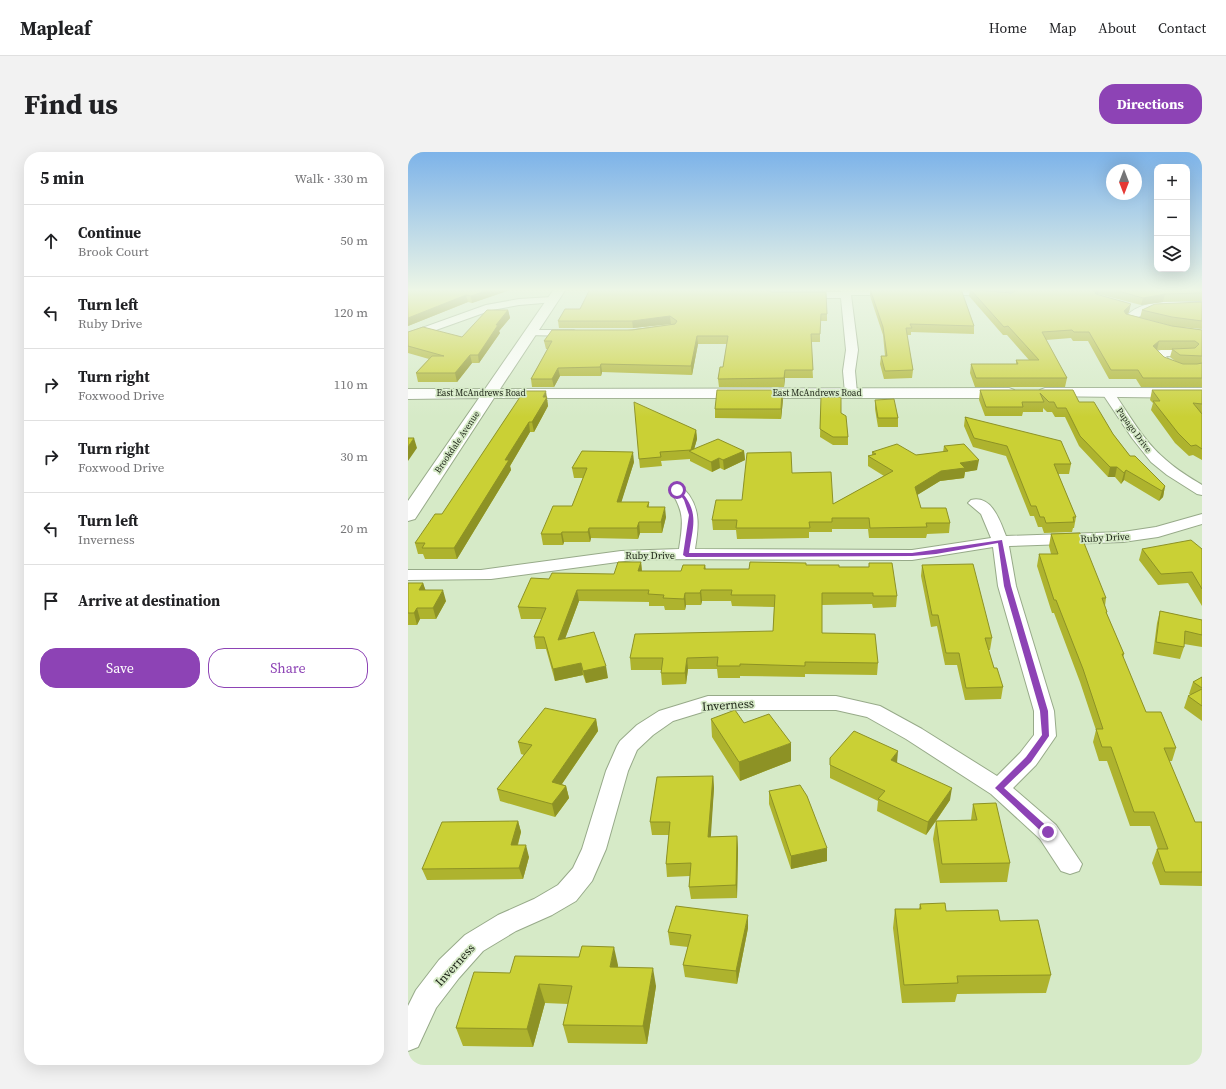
<!DOCTYPE html>
<html lang="en">
<head>
<meta charset="utf-8">
<style>
  :root { --surface:#fff; --page:#f2f2f2; --text:#202124; --muted:#757577; --line:#e0e0e0; --accent:#8d43b5 }
  body { margin:0; font-family:"Source Serif 4",serif; background:var(--page); color:var(--text) }
  .controls { position:absolute; right:12px; top:12px; display:grid; overflow:hidden; border-radius:8px; box-shadow:0 4px 16px #0002 }
  .controls button { width:36px; height:36px; display:grid; place-items:center; padding:0; border:0; border-bottom:1px solid var(--line); background:var(--surface); color:var(--text); font:20px sans-serif }
  .compass { position:absolute; left:698px; top:12px; width:36px; height:36px; border-radius:50%; background:var(--surface); box-shadow:0 4px 16px #0002; rotate:180deg }
  .stop { position:absolute; width:12px; height:12px; margin:-9px; border:3px solid #8d43b5; border-radius:50%; background:#fff }
  .stop.end { background:#8d43b5; border-color:#fff; box-shadow:0 1px 4px #0008 }
  .list { margin:0; padding:0; list-style:none }
  h2 { display:flex; justify-content:space-between; align-items:center; height:52px; margin:0; padding:0 16px; font-size:17px }
  h2 small { font-size:13px; font-weight:400; color:var(--muted) }
  .list li { display:grid; grid-template-columns:26px 1fr auto; gap:12px; align-items:center; box-sizing:border-box; height:72px; padding:0 16px; border-top:1px solid var(--line) }
  .list b { display:block; font-size:15px; white-space:nowrap }
  .list p { margin:0; font-size:13px; white-space:nowrap; color:var(--muted) }
  .list em { font-size:13px; font-style:normal; color:var(--muted) }
  .actions { display:flex; gap:8px; padding:12px 16px }
  .actions a { flex:1; padding:9px 0; border:1px solid var(--accent); border-radius:16px; text-align:center; font-size:14px; color:var(--accent) }
  .actions .main { background:var(--accent); color:#fff }
  .icon { flex:none; width:22px; height:22px; fill:none; stroke:currentColor; stroke-width:2; stroke-linecap:round; stroke-linejoin:round }
  .map { position:relative; flex:none; width:794px; height:913px; overflow:hidden; border-radius:16px }
  header { display:flex; align-items:center; gap:24px; box-sizing:border-box; height:56px; padding:0 20px; background:var(--surface); border-bottom:1px solid var(--line) }
  header strong { font-size:19px }
  nav { display:flex; gap:22px; margin-inline-start:auto; font-size:14px }
  .intro { display:flex; align-items:center; justify-content:space-between; box-sizing:border-box; height:96px; padding:0 24px }
  h1 { margin:0; font-size:28px }
  .button { padding:10px 18px; border-radius:16px; background:var(--accent); color:#fff; font-size:14px; font-weight:700 }
  main { display:flex; gap:24px; padding:0 24px }
  aside { flex:1; background:var(--surface); border-radius:16px; box-shadow:0 4px 16px #0002 }
  .map>svg:first-child { display:block }
  .lines { fill:none; stroke-linecap:round; stroke-linejoin:round }
  .street-casing { stroke:#97aa89; stroke-width:2 }
  .secondary-casing { stroke:#97aa89; stroke-width:2 }
  .street { fill:#fff; fill-rule:evenodd }
  .secondary { fill:#fff; fill-rule:evenodd }
  .wall { fill:#aeb32e; fill-rule:evenodd }
  .shaded-wall { fill:#8d9225 }
  .building { fill:#cad035; stroke:#8d9225 }
  .route { fill:#8d43b5 }
  .labels { text-anchor:middle; stroke-width:3.5; stroke-linejoin:round; paint-order:stroke }
  .far-street-label { font-size:9px; fill:#1d2417; stroke:#d6eac7 }
  .street-label { font-size:10px; fill:#1d2417; stroke:#d6eac7 }
  .near-street-label { font-size:12px; fill:#1d2417; stroke:#d6eac7 }
</style>
</head>
<body>
<header>
<strong>Mapleaf</strong>
<nav><a>Home</a><a>Map</a><a>About</a><a>Contact</a></nav>
</header>
<div class="intro"><h1>Find us</h1><a class="button">Directions</a></div>
<main>
<aside>
<h2>5 min<small>Walk · 330 m</small></h2>
<ul class="list">
<li><svg class="icon" aria-label="ahead" viewBox="0 0 24 24"><path d="M12 20V5M6 11l6-6 6 6"/></svg><div><b>Continue</b><p>Brook Court</p></div><em>50 m</em></li>
<li><svg class="icon" aria-label="left" viewBox="0 0 24 24"><path d="M17 20v-9H6M10 6l-5 5 5 5"/></svg><div><b>Turn left</b><p>Ruby Drive</p></div><em>120 m</em></li>
<li><svg class="icon" aria-label="right" viewBox="0 0 24 24"><path d="M7 20v-9h11M14 6l5 5-5 5"/></svg><div><b>Turn right</b><p>Foxwood Drive</p></div><em>110 m</em></li>
<li><svg class="icon" aria-label="right" viewBox="0 0 24 24"><path d="M7 20v-9h11M14 6l5 5-5 5"/></svg><div><b>Turn right</b><p>Foxwood Drive</p></div><em>30 m</em></li>
<li><svg class="icon" aria-label="left" viewBox="0 0 24 24"><path d="M17 20v-9H6M10 6l-5 5 5 5"/></svg><div><b>Turn left</b><p>Inverness</p></div><em>20 m</em></li>
<li><svg class="icon" aria-label="arrive" viewBox="0 0 24 24"><path d="M6 21V4h12l-3 4 3 4H6"/></svg><div><b>Arrive at destination</b></div></li>
</ul>
<div class="actions"><a class="main">Save</a><a>Share</a></div>
</aside>
<div class="map">
<svg width="794" height="913" viewBox="0 0 794 913">
  <rect width="100%" height="100%" fill="#d6eac7"/>
  <g class="lines">
    <defs>
      <path id="street" d="M432,137h54l5,3 -5,3h-43l7,55 -3,21 2,22 -6,4 -6,-4 -2,-22 3,-21 -5,-52h-40l-5,-3 5,-3h40z
        M530,137l56,1 5,3 -5,3 -59,-2 -2,-2z
        M144,145l5,3 -2,2 -36,3 -27,5 -84,30v-7l78,-28 33,-6z
        M794,150v6l-49,2 -17,8 16,5 1,2 -5,3 -23,-7 -1,-2c16,-22 54,-17 78,-17z
        M121,178h45l5,3 -5,3 -49,-1 -1,-2z
        M753,198h28l6,3 -6,3h-23l6,8 8,2 2,2 -6,3 -12,-3 -11,-13 4,-4z
        M700,237l4,1c17,24 31,51 54,70 11,10 23,17 36,25v10l-5,-1 -30,-19 -16,-13 -19,-24 -30,-45z
        M269,334c6,1 8,4 12,9 12,17 9,35 6,54l217,1 79,-12 -10,-24 -13,-11 3,-3c21,-5 29,21 35,36l117,-4 33,-5 46,-13v10l-44,13 -35,5 -114,4 7,40 38,125 2,25 -20,29 -23,23 43,37 26,39 -3,7 -9,3 -9,-3 -21,-32 -49,-45 -85,-55 -39,-22 -31,-7h-127l-36,11 -20,14 -16,15 -9,21 -22,78 -14,32 -16,20 -24,14 -36,16 -33,20 -24,27 -23,30 -18,39 -10,4v-45l8,-16 23,-30 26,-25 33,-20 36,-16 24,-14 15,-17 9,-19 24,-78 11,-25 3,-5 17,-16 22,-14 49,-15h128l44,10 42,23 75,47 23,-23 14,-18v-24l-36,-125 -5,-39 -81,13 -272,-1 -149,20 -83,1v-10h73l140,-19 58,-2c4,-26 6,-37 -9,-59l2,-3z"/>
      <path id="secondary" d="M146,137h12l-66,100 509,-1 5,2 3,3 -3,3 -5,2h-515l-79,121 -7,2v-20l71,-103 -71,1v-10h77z
        M637,236h157v10l-162,-2 -3,-3 3,-3z"/>
    </defs>
    <use href="#street" class="street-casing"/>
    <use href="#secondary" class="secondary-casing"/>
    <use href="#street" class="street"/>
    <use href="#secondary" class="secondary"/>
  </g>
  <path class="wall" d="M0,137h105l-41,14 -4,-1 -60,24z
    M182,137h235v1h-54l-1,1 57,23v7h-7v21h-9l2,36h-28l-1,9h-65l-1,-8 5,-12 4,-23h-29l-6,31 -90,-3 -1,4h-41l-6,11h-22l-1,-8 17,-30h-2l-2,-8 128,-17h-1l-38,4h-74l-1,-7 22,-12z
    M462,137l104,37v8l-63,-2v3h-4l6,35 -1,8 -28,1 -4,-15 1,-8h4l-2,-21 -13,-39z
    M562,137l41,4 1,-1h-2l-31,-3h223v12l-39,1 -22,3 -43,-11h-1l32,18 -2,2 45,12 30,4v57h-61l-5,-8h-27l-21,-38h-15l-2,-3 -25,2 21,38 -2,9h-90l-5,-14 1,-9h45v-4h13l-22,-25h-4l-34,-39zM749,198h15l-2,7 5,4 -11,-4z
    M794,150v27l-32,-3 -30,-8 2,-8z
    M100,158l2,8 -11,13 1,2 -21,30h-7l-15,19h-39l-2,-9 13,-14 -21,-6v-21l54,5z
    M374,238l1,10 -2,19 -66,-1v-9z
    M572,238h93l6,12 34,32 17,22 35,30 -2,11 -4,4 -35,-21 -3,4 -6,-7h-7l-29,-31 -14,-29h-10l-3,-5h-5l-4,-4v4h-20l-1,4h-37l-6,-16z
    M744,238h50v23h-1l1,1v46l-9,-5 -4,1 -14,-13 -24,-33 2,-7 -3,-3z
    M413,245l20,16 7,24v8h-15l-13,-8z
    M139,248l1,6 -14,26h-4l-20,34 1,4 -54,89h-32l-2,-5h-5l-3,-11 133,-143z
    M467,248l23,18v9h-20l-3,-18z
    M557,265l106,47 -2,10h-11l18,43 -2,11h-1l-1,4 -28,1 -2,-6h-4l-4,-11h-4l-24,-60 -33,-9 -9,-21z
    M288,278l1,9 -3,10 50,2 1,9 -21,10 -4,-2 -8,4 -22,-11v-2l-29,2 1,5 -22,2 -1,-9z
    M536,294l33,24 -12,2 -1,6 -24,3 -23,14 4,13 29,15 -1,10 -22,1 -1,4h-57l-1,-9h-36v3h-23v6l-72,1 -1,-9h-23l-1,-10 30,-20 91,4 51,-28 -16,-10v-10l4,-1v-3l44,3 27,-3z
    M226,310l-13,40h28v5l17,10 -4,16h-22l-2,6 -47,-1 -1,4h-26l-1,3h-20l-2,-11 31,-28 11,-28h-9l-2,-10z
    M643,382l55,64 -1,8 2,6v3l17,39 -1,4 23,54 30,36 -4,13h-3l26,61h7v64l-42,-1 -8,-22 5,-14h1l-8,-23h-20l-23,-65h-8l-6,-19 3,-12 -16,-48 -26,-69h-2l-15,-47 2,-12h12l-2,-8z
    M734,397h60v57l-14,-23 -30,2 -19,-25z
    M233,410l1,9h39l24,-6 1,4h43l57,-4 33,2h30v-4l28,33 -1,11 -23,1 -1,-4 -50,1v28l56,30 -1,12 -72,-1v3l-65,-1v2h-22l-1,-9h-29l-2,15 -24,1 -1,-12v-3h-30l-1,-12 143,-27 1,-24 -42,-1 -1,-5h-29l-1,4h-15l-1,5h-20l-1,-4h-15v-4l-70,-1 -14,38 43,39 -22,5 -3,-8 -28,6 -9,-32h-10l-2,-12 8,-18h-21l-3,-12 31,-28 65,-5z
    M514,413l70,73 -2,12h-2l6,18 9,19 -2,12 -36,1 -8,-35h-12l-8,-39 -6,1 -10,-51z
    M0,431h15l2,7 21,11 -10,18h-16l-3,6h-9z
    M752,459l42,9v27l-18,-3v3l-4,12 -27,-5 4,-31z
    M794,525v44l-18,-13 4,-12 3,-1 -2,-1 4,-12z
    M188,567l2,12 -36,53 4,2 3,12 -14,19 -55,-16 -3,-12 27,-34 -3,-1 -3,-12z
    M303,567l33,4 47,38 -51,20 -28,-44z
    M422,606l67,5 53,37 -14,21 35,-1 2,-16 37,59 -3,19 -67,1 -7,-44 3,-18 -10,14 -49,-24 1,-10 -48,-23z
    M305,624l1,12 -4,49 27,-1 1,13 -1,49 -46,1 -2,-12 1,-11 -23,1 -1,-13 3,-29h-17l-2,-13z
    M361,639l58,70 -36,8 -22,-65z
    M110,669l3,11 -3,13 11,12 -6,22 -96,1 -5,-11z
    M512,752l26,7 54,10 51,54 -5,18 -89,1 -2,8 -53,1 -9,-75 2,-19h24z
    M340,776l-11,56 -52,-7 -2,-12 5,-18 -18,-2 -2,-13z
    M210,813v2l38,19 -9,58 -79,-1 -5,-18 5,-21 -23,-1 -12,44 -70,-1 -7,-18 54,-55z"/>
  <path class="shaded-wall" d="M83,137h22l-41,14 -1,-7z
    M686,137h5l-1,5 -6,3z
    M757,142l-2,8 -22,3 2,-7z
    M58,143l2,7 -60,24v-8z
    M723,152l-2,8 -6,7 1,-8z
    M100,158l2,8 -11,13 1,2 -21,30 -1,-8 18,-30z
    M262,164l1,8 -38,4 -1,-7z
    M289,184l1,8 -6,31 -1,-9z
    M751,189l-2,9 -4,-4z
    M62,203l2,8 -15,19 -2,-9z
    M193,212l1,8 -1,4 -1,-9z
    M150,216l2,8 -6,11 -2,-8z
    M377,218v8l-1,9v-9z
    M374,238l1,10 -2,19v-10z
    M138,239l2,15 -14,26 -2,-10z
    M121,270l1,10 -20,34 1,4 -54,89 -3,-11 51,-88z
    M288,278l1,9 -4,14 -2,-1v-2z
    M6,286l3,10 -9,13v-14z
    M336,299l1,9 -21,10 -1,-10z
    M225,300l1,10 -16,51 -1,-11z
    M311,306l1,10 -8,4 -1,-10z
    M571,308l-2,10 -12,2 -1,6 -24,3 -26,16 1,-10 26,-16 19,-8z
    M702,315h7l-2,10h-7z
    M718,318l-2,10 -3,4 3,-11z
    M757,334l-2,11 -4,4 3,-10z
    M257,355l1,10 -4,16 -1,-11z
    M231,370l1,11 -2,6 -1,-11z
    M181,376l2,10 -1,4 -2,-10z
    M154,380l2,10 -1,3 -2,-11z
    M233,410l1,11 -4,-2z
    M15,431l4,11 -8,-4z
    M35,438l3,11 -10,18 -3,-11z
    M169,438l2,11 -19,51 -2,-12z
    M293,438l1,11 -1,4 -1,-12z
    M277,441l1,12 -1,5 -1,-11z
    M9,456l3,11 -3,6 -3,-12z
    M279,506l1,11 -2,15 -1,-11z
    M173,511l2,12 -28,6 -2,-12z
    M198,514l2,12 -22,5 -3,-12z
    M188,567l2,12 -43,63 -3,-12z
    M383,591v18l-51,20 -1,-19z
    M490,599l-1,12 -6,-3z
    M305,624l1,12 -4,62 -2,-13z
    M158,634l3,12 -14,19 -3,-13z
    M544,636l-2,12 -24,35 2,-13z
    M110,669l3,11 -7,25 -3,-12z
    M329,684l1,13 -1,49 -1,-13z
    M118,693l3,12 -6,22 -4,-11z
    M419,696v13l-36,8v-13z
    M340,763v13l-11,56 -1,-13z
    M206,795l4,18 -4,21 -4,-19z
    M245,816l3,18 -9,58 -4,-18z
    M131,832l6,19 -12,44 -6,-18z"/>
  <path class="building" d="M0,137h83l-20,7 -5,-1 -58,23z
    M182,137h177l4,3h55l1,22h-6l-1,20h-9l2,36h-28l-1,8 -66,1 2,-12h3l5,-31h-31l-6,30 -90,-2 -1,3 -42,1 -6,11h-21l21,-38h-8l8,-11h80l43,-6 2,-3 -7,-5 -38,5h-74l7,-12h15z
    M462,137h91l13,37 -64,-2 2,4h-6l7,42 -28,1 -4,-15h6l-4,-29z
    M562,137l41,4 6,-3v-1h77l2,5 35,10 -7,7 2,3 46,12 30,4v26l-22,-1 -8,-6 23,-1 4,-4 -4,-3h-36l-6,5 11,11 19,7h14l5,-1v15h-59l-5,-8h-27l-22,-38h-15l-2,-2 -30,2 25,46h-91l-5,-14h47l-2,-4h23l-31,-34 -4,1z
    M703,137h91v4l-37,1 -22,4z
    M794,150v19l-30,-4 -30,-7 13,-6z
    M79,158h21l-12,15h2l-20,30h-8l-15,18h-39l16,-17h12l-36,-10v-14l15,-5 39,10z
    M309,238h65l-1,19h-66z
    M572,238h93l6,12h15l19,32 17,22h5l30,30 -3,5 -36,-21 -2,3 -7,-6h-7l-30,-31 -14,-28h-9l-3,-6h-5l-9,-9 4,9h-22l1,5h-37z
    M744,238h50v14l-9,-1 9,11v35l-6,-4 -5,1 -13,-13 -25,-32h7z
    M116,239h22l-3,6h4l-15,25h-3l-24,38h4l-55,88h-32l3,-5h-10l20,-29h7z
    M413,245h20v16l5,3 2,21h-15l-13,-8z
    M486,247l4,19h-20l-3,-18z
    M226,250l62,28 -5,20 -31,2 1,5 -22,2z
    M557,265l96,24 10,23h-17l22,53h-3l1,5 -28,1 -2,-6h-4l-4,-11h-5l-24,-60 -33,-8z
    M0,286h6l-6,9z
    M310,287l26,12 -21,9 -4,-2 -8,4 -22,-11z
    M489,292l19,11 32,-4 -4,-5 20,-2 15,16 -19,3 5,5 -24,3 -26,16 6,21h25l4,15h-24l1,4 -57,1 -1,-10h-37v4h-23l1,6h-74l1,-8h-25l4,-20h26l5,-47 44,-1 1,21 39,-1 2,32 60,-33 -25,-15 8,-2 -4,-2z
    M174,299l51,1 -16,50h32l-2,5h18l-4,15h-22l-2,6h-48l-1,4h-26l-1,2h-20l12,-28h19l15,-38h-15z
    M672,381l26,65h-4l5,14h-1l18,42h-2l24,58h15l15,36h-12l31,74h7v50h-37l-8,-23h11l-14,-37h-20l-23,-65h-9l-6,-18h7l-20,-60 -27,-69h-2l-15,-46h19l-7,-20z
    M783,388l11,9v40l-10,-17 -31,2 -19,-25z
    M210,410h23l-3,9h43l2,-6h22l-1,4h45l1,-7 56,1v2h33v2h30v-4h23l5,33h-24v-3h-51v40l53,1 3,29 -73,-1v4l-65,-2v2h-23l1,-9 -31,1 -2,15h-24l2,-15h-33l5,-24 138,-3 2,-36h-44l1,-5h-31l-1,3h-15l-1,6 -21,-1 1,-3 -16,-1 1,-4h-72l-19,50 36,-8 12,34 -23,5 -2,-8 -28,6 -9,-32h-10l12,-29 -28,-1 13,-29 18,1 3,-6 62,1z
    M565,412l19,74h-7l9,30h3l6,19 -37,1 -7,-35h-13l-8,-38h-6l-10,-50z
    M0,431h15l-4,7h24l-10,18h-16l-3,5h-6z
    M752,459l42,9v15l-17,-4 -1,16 -28,-5z
    M794,525v11l-9,-6z
    M794,537v17l-14,-10z
    M137,556l51,11 -44,63 14,4 -14,18 -55,-15 35,-44 -14,-3z
    M327,558l9,13 25,-9 22,29 -52,19 -28,-43z
    M446,579l44,20 -7,9 61,28 -24,34 -50,-23 7,-8 -55,-26v-7z
    M305,624l-5,61 29,-1 -1,49 -47,2 2,-24 -25,1 4,-42h-20l7,-45z
    M392,633l7,11 20,52 -36,8 -22,-65z
    M588,651l14,60 -68,1 -6,-43 41,-1 -4,-16z
    M110,669l-7,24h15l-7,23 -97,1 20,-47z
    M537,751l1,8 52,-1 2,11 38,-1 13,55 -94,1 1,7 -54,2 -9,-76h26l-1,-5z
    M268,754l72,9 -12,56 -53,-6 8,-30 -23,-3z
    M174,794l32,1 -4,20 43,1 -10,58 -80,-1 9,-39 -33,-2 -12,45 -71,-1 18,-56 36,1 5,-17 64,1z"/>
  <linearGradient id="sky" x2="0" y2="1"><stop stop-color="#7db3e9"/><stop offset="0.52" stop-color="#edf6e6"/><stop offset="1" stop-color="#edf6e6" stop-opacity="0"/></linearGradient>
  <rect width="794" height="265" fill="url(#sky)"/>
  <path class="route" d="M268,337h3c21,23 14,36 10,64h223l90,-13 9,46 37,125 1,25 -18,26 -27,26 47,42v5h-6l-50,-47 31,-31 16,-22 -2,-24 -36,-125 -6,-43 -62,11 -24,2 -226,1 -3,-2 6,-40 -5,-15z"/>
  <g class="labels">
    <g class="far-street-label">
      <text x="73" y="244">East McAndrews Road</text>
      <text x="409" y="244">East McAndrews Road</text>
      <text transform="translate(726 278) rotate(54)" y="3">Papago Drive</text>
      <text transform="translate(49 290) rotate(-56)" y="3">Brookdale Avenue</text>
    </g>
    <g class="street-label">
      <text transform="translate(697 385) rotate(-3)" y="4">Ruby Drive</text>
      <text x="242" y="407">Ruby Drive</text>
    </g>
    <g class="near-street-label">
      <text transform="translate(320 553) rotate(-4)" y="4">Inverness</text>
      <text transform="translate(47 813) rotate(-48)" y="4">Inverness</text>
    </g>
  </g>
</svg>
<div class="controls">
<button>+</button>
<button>−</button>
<button><svg class="icon" aria-label="layers" viewBox="0 0 24 24"><path d="M12 4l9 5-9 5-9-5zM3 14l9 5 9-5"/></svg></button>
</div>
<svg class="compass" viewBox="-18 -18 36 36"><path d="M0-13l5 13h-10z" fill="#e53935"/><path d="M0 13l5-13h-10z" fill="#757577"/></svg>
<div class="stop" style="left:269px;top:338px"></div>
<div class="stop end" style="left:640px;top:680px"></div>
</div>
</main>
</body>
</html>
